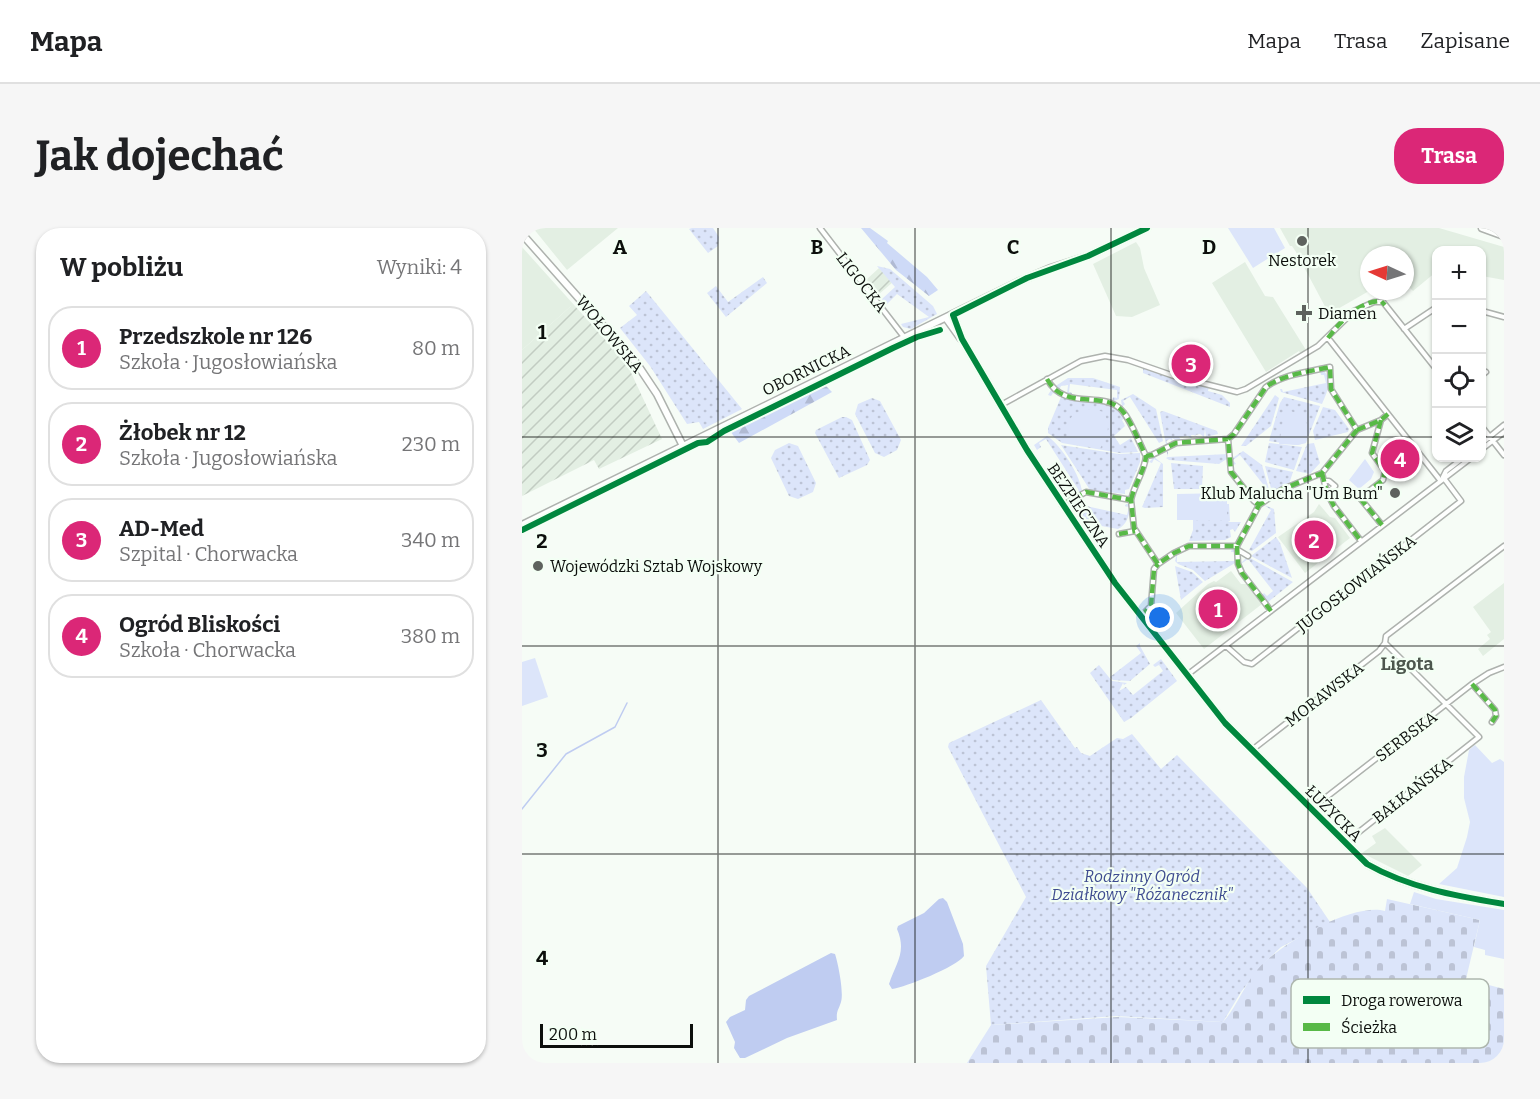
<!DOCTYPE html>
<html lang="pl">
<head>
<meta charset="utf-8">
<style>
  :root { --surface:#fff; --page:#f6f6f6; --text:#202124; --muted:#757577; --line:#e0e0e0; --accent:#db2777 }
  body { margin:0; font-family:Bitter,serif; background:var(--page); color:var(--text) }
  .controls { position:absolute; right:18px; top:18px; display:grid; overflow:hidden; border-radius:12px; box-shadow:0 2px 4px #0004 }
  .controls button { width:54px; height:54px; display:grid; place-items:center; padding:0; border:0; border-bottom:2px solid var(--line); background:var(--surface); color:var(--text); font:30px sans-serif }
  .compass { position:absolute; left:838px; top:18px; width:54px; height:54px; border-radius:50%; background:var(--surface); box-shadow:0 2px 4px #0004; rotate:274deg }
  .scale { position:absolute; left:18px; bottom:15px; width:153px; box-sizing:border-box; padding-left:6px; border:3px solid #0c0f0c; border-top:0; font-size:16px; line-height:21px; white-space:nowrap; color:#0c0f0c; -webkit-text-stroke:4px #f3fff4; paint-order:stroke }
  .you { position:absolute; left:638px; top:390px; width:21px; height:21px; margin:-15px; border:4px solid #fff; border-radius:50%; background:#1a73e8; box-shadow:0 0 0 9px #1a73e833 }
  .badge { display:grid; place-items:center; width:39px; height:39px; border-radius:50%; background:var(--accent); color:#fff; font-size:20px; font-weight:700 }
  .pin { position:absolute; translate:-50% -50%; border:3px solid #fff; box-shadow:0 2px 6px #0006 }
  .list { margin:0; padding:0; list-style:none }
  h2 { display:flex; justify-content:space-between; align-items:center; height:78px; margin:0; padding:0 24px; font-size:26px }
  h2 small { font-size:20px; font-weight:400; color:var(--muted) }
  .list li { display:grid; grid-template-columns:39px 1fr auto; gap:18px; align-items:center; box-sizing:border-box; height:84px; margin:0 12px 12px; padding:0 12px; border:2px solid var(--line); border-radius:24px }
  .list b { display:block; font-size:22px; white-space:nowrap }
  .list p { margin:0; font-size:20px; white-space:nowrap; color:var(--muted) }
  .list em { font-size:20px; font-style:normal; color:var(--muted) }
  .icon { flex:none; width:33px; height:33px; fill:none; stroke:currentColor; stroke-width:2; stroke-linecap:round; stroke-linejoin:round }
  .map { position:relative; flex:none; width:982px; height:835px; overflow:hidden; border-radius:24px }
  header { display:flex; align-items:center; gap:36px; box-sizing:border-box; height:84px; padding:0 30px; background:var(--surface); border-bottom:2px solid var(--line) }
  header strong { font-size:28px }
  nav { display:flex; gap:33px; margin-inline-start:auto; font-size:21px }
  .intro { display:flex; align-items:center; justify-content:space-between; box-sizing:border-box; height:144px; padding:0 36px }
  h1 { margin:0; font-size:42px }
  .button { padding:15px 27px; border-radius:24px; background:var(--accent); color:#fff; font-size:21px; font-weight:700 }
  main { display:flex; gap:36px; padding:0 36px }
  aside { flex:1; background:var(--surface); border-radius:24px; box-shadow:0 2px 4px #0004 }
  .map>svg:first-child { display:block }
  .built { fill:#e3efe3 }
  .industrial { fill:url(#industrial-furrows) }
  .grass { fill:url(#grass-dots) }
  .forest { fill:url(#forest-firs) }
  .cemetery { fill:url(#cemetery-stones) }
  .park { fill:#dce5fa }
  .water { fill:#bfccf1 }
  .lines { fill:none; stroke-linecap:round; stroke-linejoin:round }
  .stream { stroke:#bfccf1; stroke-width:1.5 }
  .street-casing { stroke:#aeb2ae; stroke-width:7 }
  .secondary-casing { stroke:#aeb2ae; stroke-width:9 }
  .street { stroke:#fefffe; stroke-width:4 }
  .secondary { stroke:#fefffe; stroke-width:6 }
  .tram { stroke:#c1c2c1; stroke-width:1.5 }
  .quiet { stroke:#58b947; stroke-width:4.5; stroke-dasharray:9 4.5; stroke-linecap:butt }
  .cycleway-casing { stroke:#f3fff4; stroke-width:10 }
  .cycleway { stroke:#00873e; stroke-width:6 }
  .grid { fill:none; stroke:#0c0f0c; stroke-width:1.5; stroke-opacity:0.55 }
  .poi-dot { fill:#5e625e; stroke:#f3fff4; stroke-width:2 }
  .labels { text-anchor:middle; stroke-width:4.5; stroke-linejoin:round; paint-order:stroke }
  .poi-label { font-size:16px; fill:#0c0f0c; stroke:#f3fff4; text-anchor:start }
  .street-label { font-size:16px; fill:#0c0f0c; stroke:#f3fff4 }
  .park-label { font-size:16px; font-style:italic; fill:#3e4c90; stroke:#f3fff4 }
  .neighbourhood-label { font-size:18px; font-weight:bold; fill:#4c564d; stroke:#f3fff4 }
  .key { fill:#f3fff4; stroke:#aeb7ae; stroke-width:1.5 }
  .key-label { font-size:16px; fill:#0c0f0c }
  .grid-label { font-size:20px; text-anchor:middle; font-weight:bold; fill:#0c0f0c; stroke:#f3fff4; stroke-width:4.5; stroke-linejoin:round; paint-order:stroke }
</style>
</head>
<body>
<header>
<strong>Mapa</strong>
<nav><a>Mapa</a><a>Trasa</a><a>Zapisane</a></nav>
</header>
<div class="intro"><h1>Jak dojechać</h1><a class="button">Trasa</a></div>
<main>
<aside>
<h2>W pobliżu<small>Wyniki: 4</small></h2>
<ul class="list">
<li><span class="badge">1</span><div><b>Przedszkole nr 126</b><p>Szkoła · Jugosłowiańska</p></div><em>80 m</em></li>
<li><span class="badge">2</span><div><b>Żłobek nr 12</b><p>Szkoła · Jugosłowiańska</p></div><em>230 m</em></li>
<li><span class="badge">3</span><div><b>AD-Med</b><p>Szpital · Chorwacka</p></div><em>340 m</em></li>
<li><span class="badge">4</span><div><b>Ogród Bliskości</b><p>Szkoła · Chorwacka</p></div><em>380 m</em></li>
</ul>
</aside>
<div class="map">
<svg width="982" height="835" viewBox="0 0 982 835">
  <defs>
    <pattern id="industrial-furrows" width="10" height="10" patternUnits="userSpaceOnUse" patternTransform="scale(1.5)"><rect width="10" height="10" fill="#e3efe3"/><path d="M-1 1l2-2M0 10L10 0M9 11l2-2" fill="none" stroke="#c2ccc2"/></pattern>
    <pattern id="grass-dots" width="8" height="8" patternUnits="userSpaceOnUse" patternTransform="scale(1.5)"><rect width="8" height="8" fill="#dce5fa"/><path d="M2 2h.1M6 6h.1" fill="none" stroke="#bcc3d5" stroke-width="1.8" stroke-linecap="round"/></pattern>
    <pattern id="forest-firs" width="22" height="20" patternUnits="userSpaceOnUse" patternTransform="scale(1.5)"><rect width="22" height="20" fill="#cedaf7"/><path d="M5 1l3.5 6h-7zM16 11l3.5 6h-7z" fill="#b0bad3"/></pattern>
    <pattern id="cemetery-stones" width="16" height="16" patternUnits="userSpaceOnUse" patternTransform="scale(1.5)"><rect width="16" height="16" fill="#dce5fa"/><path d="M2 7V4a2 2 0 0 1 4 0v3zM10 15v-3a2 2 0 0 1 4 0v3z" fill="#bcc3d5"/></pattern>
  </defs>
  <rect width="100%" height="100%" fill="#f6fcf6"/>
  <path class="built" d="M11,0h85l-51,42z
    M758,0h159l65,19v33l-22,-4v-26h-45l-1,22 -23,19 -4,-4 -4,3v-35h-36v36l-40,23 -33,-62 -4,-6h-2z
    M614,14l4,6 4,20 16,37 -28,12 -16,-1 -23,-52z
    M0,19l53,59h-4l-49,44z
    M723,34l20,34 8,1 33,53 -6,3 -1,-2 -33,21 -54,-89z
    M797,276l11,13 5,1 15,20 -45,35 -27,-36 36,-25z
    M709,343l10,13h5l16,20 -58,45 -28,-36 32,-29 6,-3 2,1z
    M982,355v56l-21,17 -5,-7 12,-10 -3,-4 4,-3 -18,-25z
    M863,600l37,37 -14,11 -46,-23 14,-10 -4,-7z"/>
  <path class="industrial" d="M357,40l14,14 -15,13 -12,-15z
    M49,78h4l52,58 35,75 -63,30 -5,-9 -72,36v-146z"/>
  <path class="grass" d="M170,0h21l6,9 -1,9 -10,7 -19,-24z
    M355,38l13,3 43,37 4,8 -26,15 -8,-2 -2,-3 28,-7 -32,-23 -11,11 -4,-6 13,-12z
    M241,49l4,6 -41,34 -19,-24 9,-7 12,16z
    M124,63l96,118 -39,20 -4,-7 -12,2 -37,-58 -30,-38 17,-13 -8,-9z
    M621,139l54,19h12l-1,5 14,4 8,8v4l-87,-34z
    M798,143h4c9,10 3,21 -2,33l-41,-12 -1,-3h2l1,3 43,-9 -2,-8h-3z
    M546,150h25l27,9 -1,12 -7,3 1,-5 4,1v-8l-47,-6 -1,8 3,1v3l-5,-2 1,-9 -7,1 -2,4 -5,-3z
    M529,162c7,3 14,8 22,10 19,4 40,0 52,18l-3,2 3,6 -11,10 6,9 11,-7 7,14 -18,1 -58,-10 -14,-10v-5l13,-31 -8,-4 -2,3 -3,-1z
    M611,166l23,15 7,32 -4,2 -29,-46 -7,4 2,3 -3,3 -1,-7z
    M753,167l4,3 -8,28 -25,20h-5z
    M762,169l36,9 -14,37 -9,2 -28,-4 11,-38z
    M350,170l8,3 21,39 -4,10 -13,7 -9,-4 -20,-39 3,-10z
    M801,179l12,3 14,19 -1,3 -33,8 -2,-9z
    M641,183l54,20 1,3 -12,3 -1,-8 -1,8 -4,-3 -5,1 3,3 -4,-3h-3l1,4 -4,-3 -9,1 2,3 -3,1 -3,-3 2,3 -5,-3 1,4 -3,-3 -4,2 2,3 -2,1 -6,-33z
    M320,189h4l6,3 18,40 -3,5 -28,13 -24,-45 1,-3z
    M525,208c13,8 35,41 35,57h-3l-1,-4 -32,-50 -7,4 2,4 -4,3 -3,-5z
    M267,215l9,3 18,37 -3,9 -15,7 -9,-3 -18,-38 4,-8z
    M747,215l33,4 -8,23 -29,-8z
    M792,215l6,20 -10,11 -14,-3 11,-27z
    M539,217l58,9 21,-1v9l-11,27 -4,1v4l-35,-4z
    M650,218l-1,2 -3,1v8l60,-3v4l-9,6 -50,-4 -3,-2 2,-1 -2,-8z
    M721,223l19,14 8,28 -30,-38 -7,5 3,4 -3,1 -2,-6z
    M632,229l9,7v43l-18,1 -3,-1 19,-44 -7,-4 -2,4 -3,-1z
    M649,235l32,3 -1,23h-28z
    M743,238l28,6 -4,12 -17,8z
    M604,276h3c2,9 -2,21 -11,25l-33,-6 -9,-13 2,-3 8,-1 41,9 2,-8 -4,-1z
    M705,276h2l1,17 -2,1h13l-6,10 -2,-3 -3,1 1,7 -6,3 -36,1 4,-11v-10h34z
    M742,277l10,4 2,24 -24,18 -3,-1 22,-40z
    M754,309l4,6 12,35 -41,-22z
    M710,321l4,2 -1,12 -30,18 -12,-11 -15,-6 -3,-3 2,-8v9l57,-1 1,-9h-4z
    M724,330h4l43,24 -26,21 -6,-7 3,-3 3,3 6,-5 -25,-32 -7,5 3,5 -1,1 -2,-7z
    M653,338l17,6 11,10 -22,18z
    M618,415v3l10,18 -20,17 -17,-1 -3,-3 31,-24 -5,-7z
    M639,431l16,22 -46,37 -7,4 -34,-49 9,-8 13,16 15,2 -3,2 -1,-2 -4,8 7,-4 7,8 30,-24 -4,-6 -4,2 -2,-2z
    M519,472l34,48 2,-1 4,6 9,3 27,-18 6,1 9,-5 29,35 16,-14 130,133 23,34 -49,25 -19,18 -21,27 -18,30 -107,-6 -125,9 -5,-59 40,-69 -78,-150 1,-4z"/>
  <path class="forest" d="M339,0h9l18,13 -1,2 40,34 11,13 -9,6 -33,-26z
    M302,156l8,8 -93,51 -9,-12z"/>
  <path class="cemetery" d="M865,671l93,21 -14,59 38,10v74h-537l24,-38 127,-8 105,5c13,-14 21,-37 35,-53 20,-24 95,-67 127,-58z"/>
  <path class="park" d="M706,0h46l11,20 -32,20z
    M570,181l12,3c7,17 4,20 -4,37l-32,-6c-2,-21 0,-32 24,-34z
    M763,181l19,7 5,16 -4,11 -7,2 -19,-1z
    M843,231l9,13 -3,7 -12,10 -10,-9z
    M705,265v27h-50v-26z
    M13,430l13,39 -26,9v-44z
    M953,517l17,18 8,-4 4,3v135l-65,-13 18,-16 10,-31 3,-15 -6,-24v-21l5,-27z
    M892,664l22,7 68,11v49l-19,-4v-5l-11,-3 6,-27 -70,-16z"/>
  <path class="water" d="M421,670l4,4 16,42 1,12c-8,11 -58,31 -72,33l-3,-5c7,-21 18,-32 8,-55l1,-3 26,-13 15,-14z
    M309,725l4,1c3,9 9,38 6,48 -2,7 -5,9 -4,18l-50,18 -42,20h-5l-6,-10 1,-6 -9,-20 4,-5 15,-7 1,-10 3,-4z"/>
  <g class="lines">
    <path class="stream" d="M0,581l44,-55 49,-27 12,-24"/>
    <defs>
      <path id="street" d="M298,0l84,109
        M960,83l22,6
        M882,101l33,-22
        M806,110l112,142
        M960,147l4,-3
        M525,151c17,31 51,13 71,28 11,7 21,36 28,49l6,-1 24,-12 52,-4
        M479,177l80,-44 24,-5 23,4 46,16 63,16 9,-3 72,-43 36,-35 20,-9h9l54,68
        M859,192l-9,33 13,18 -2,9 -23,18 22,27
        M960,199l22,28
        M835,202l24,-10 7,-6
        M960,215l22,-18
        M960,221l22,-17
        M800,245l5,20 7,13 27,35
        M921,249l3,-6 17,-13
        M803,253h4l6,5 -8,7
        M609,272c3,-15 14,-30 15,-44
        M540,277l24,-13 45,8 3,28 24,36 16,-11 15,-7h48l22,-41 -5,-4 -23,-29 -3,-33 6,-5 32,-47c18,-13 42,-15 64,-20l1,22 26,41 -35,43 -39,16 -24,16
        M597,306l16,-3
        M715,318l1,18 4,9 29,38
        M716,322l10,6
        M619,388l10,-10 3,-37 4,-5
        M704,418l18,16 8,2 209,-163 -18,-24
        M665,447l284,-217
        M950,456l23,26 1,6 -4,6
        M730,522l127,-99 6,-8 1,-7 118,-90
        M789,581l161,-125 17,-11 15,-6
        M823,615l134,-106 -94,-94"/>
      <path id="secondary" d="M960,0l22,8
        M0,6l115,130 20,30 26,52
        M431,87l9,24 65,111 88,133 110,140 142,141c42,24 90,32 137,40
        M424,90l15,21
        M0,297l496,-243 33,-14 37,-12 59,-28"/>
    </defs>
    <use href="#street" class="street-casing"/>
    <use href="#secondary" class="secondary-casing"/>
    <use href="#street" class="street"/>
    <use href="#secondary" class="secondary"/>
    <path class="tram" d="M977,0l5,2"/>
    <path class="quiet" d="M806,110c12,-16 31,-37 53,-37l4,4
      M525,151c17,31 51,13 71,28 11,7 21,36 28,49l6,-1 24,-12 52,-4
      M859,192l-9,33 13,18 -2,9 -23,18 22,27
      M835,202l24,-10 7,-6
      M800,245l5,20 7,13 27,35
      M609,272c3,-15 14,-30 15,-44
      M540,277l24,-13 45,8 3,28 24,36 16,-11 15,-7h48l22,-41 -5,-4 -23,-29 -3,-33 6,-5 32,-47c18,-13 42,-15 64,-20l1,22 26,41 -35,43 -39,16 -24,16
      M597,306l16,-3
      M715,318l1,18 4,9 29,38
      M619,388l10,-10 3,-37 4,-5
      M950,456l23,26 1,6 -4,6"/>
    <defs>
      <path id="cycleway" d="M625,0l-59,28 -61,22 -74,37 9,24 65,111 88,133 110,140 142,141c42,24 90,32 137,40
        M0,302l176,-87 9,-1 17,-11 169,-83 24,-11 23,-7"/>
    </defs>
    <use href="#cycleway" class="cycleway-casing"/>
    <use href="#cycleway" class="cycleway"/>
  </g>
  <path class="grid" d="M196,0v835M393,0v835M589,0v835M786,0v835M0,209h915M960,209h22M0,418h982M0,626h982"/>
  <g class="poi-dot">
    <circle cx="780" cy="13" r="6"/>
    <path d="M779 76h6v6h6v6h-6v6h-6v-6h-6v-6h6z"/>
    <circle cx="873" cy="265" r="6"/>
    <circle cx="16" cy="338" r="6"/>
  </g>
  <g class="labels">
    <g class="poi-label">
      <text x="780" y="38" text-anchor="middle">Nestorek</text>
      <text x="796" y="91">Diamen</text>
      <text x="861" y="271" text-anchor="end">Klub Malucha "Um Bum"</text>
      <text x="28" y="344">Wojewódzki Sztab Wojskowy</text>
    </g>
    <g class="street-label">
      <text transform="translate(340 54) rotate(52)" y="6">LIGOCKA</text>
      <text transform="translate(88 106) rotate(50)" y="6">WOŁOWSKA</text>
      <text transform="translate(284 142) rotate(-26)" y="6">OBORNICKA</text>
      <text transform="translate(557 277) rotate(56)" y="6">BEZPIECZNA</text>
      <text transform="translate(834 355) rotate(-38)" y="6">JUGOSŁOWIAŃSKA</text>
      <text transform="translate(802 466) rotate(-38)" y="6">MORAWSKA</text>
      <text transform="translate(884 508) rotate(-37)" y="6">SERBSKA</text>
      <text transform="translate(890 562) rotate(-38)" y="6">BAŁKAŃSKA</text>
      <text transform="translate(812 585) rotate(45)" y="6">ŁUŻYCKA</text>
    </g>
    <g class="park-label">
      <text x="620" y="654">Rodzinny Ogród<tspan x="620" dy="18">Działkowy "Różanecznik"</tspan></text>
    </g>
    <g class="neighbourhood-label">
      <text x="885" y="442">Ligota</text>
    </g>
  </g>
  <rect x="769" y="751" width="198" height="69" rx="9" class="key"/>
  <rect x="781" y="768" width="27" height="8" fill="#00873e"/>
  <rect x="781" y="795" width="27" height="8" fill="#58b947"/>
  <g class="key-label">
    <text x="819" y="778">Droga rowerowa</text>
    <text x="819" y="805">Ścieżka</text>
  </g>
  <g class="grid-label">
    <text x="98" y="26">A</text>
    <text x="295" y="26">B</text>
    <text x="491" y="26">C</text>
    <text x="687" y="26">D</text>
    <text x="20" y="111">1</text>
    <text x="20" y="320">2</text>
    <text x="20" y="529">3</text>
    <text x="20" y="737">4</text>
  </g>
</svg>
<div class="controls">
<button>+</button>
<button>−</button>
<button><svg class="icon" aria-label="locate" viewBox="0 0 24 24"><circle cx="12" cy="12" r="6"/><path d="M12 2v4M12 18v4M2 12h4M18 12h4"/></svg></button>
<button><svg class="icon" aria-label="layers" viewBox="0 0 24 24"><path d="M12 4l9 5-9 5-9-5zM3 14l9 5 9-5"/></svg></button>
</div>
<svg class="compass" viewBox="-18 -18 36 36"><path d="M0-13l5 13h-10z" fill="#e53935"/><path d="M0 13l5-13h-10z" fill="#757577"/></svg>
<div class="scale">200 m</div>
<div class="you"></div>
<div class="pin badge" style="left:696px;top:381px">1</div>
<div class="pin badge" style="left:792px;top:312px">2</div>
<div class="pin badge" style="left:669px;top:136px">3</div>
<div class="pin badge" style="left:878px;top:231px">4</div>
</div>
</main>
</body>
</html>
